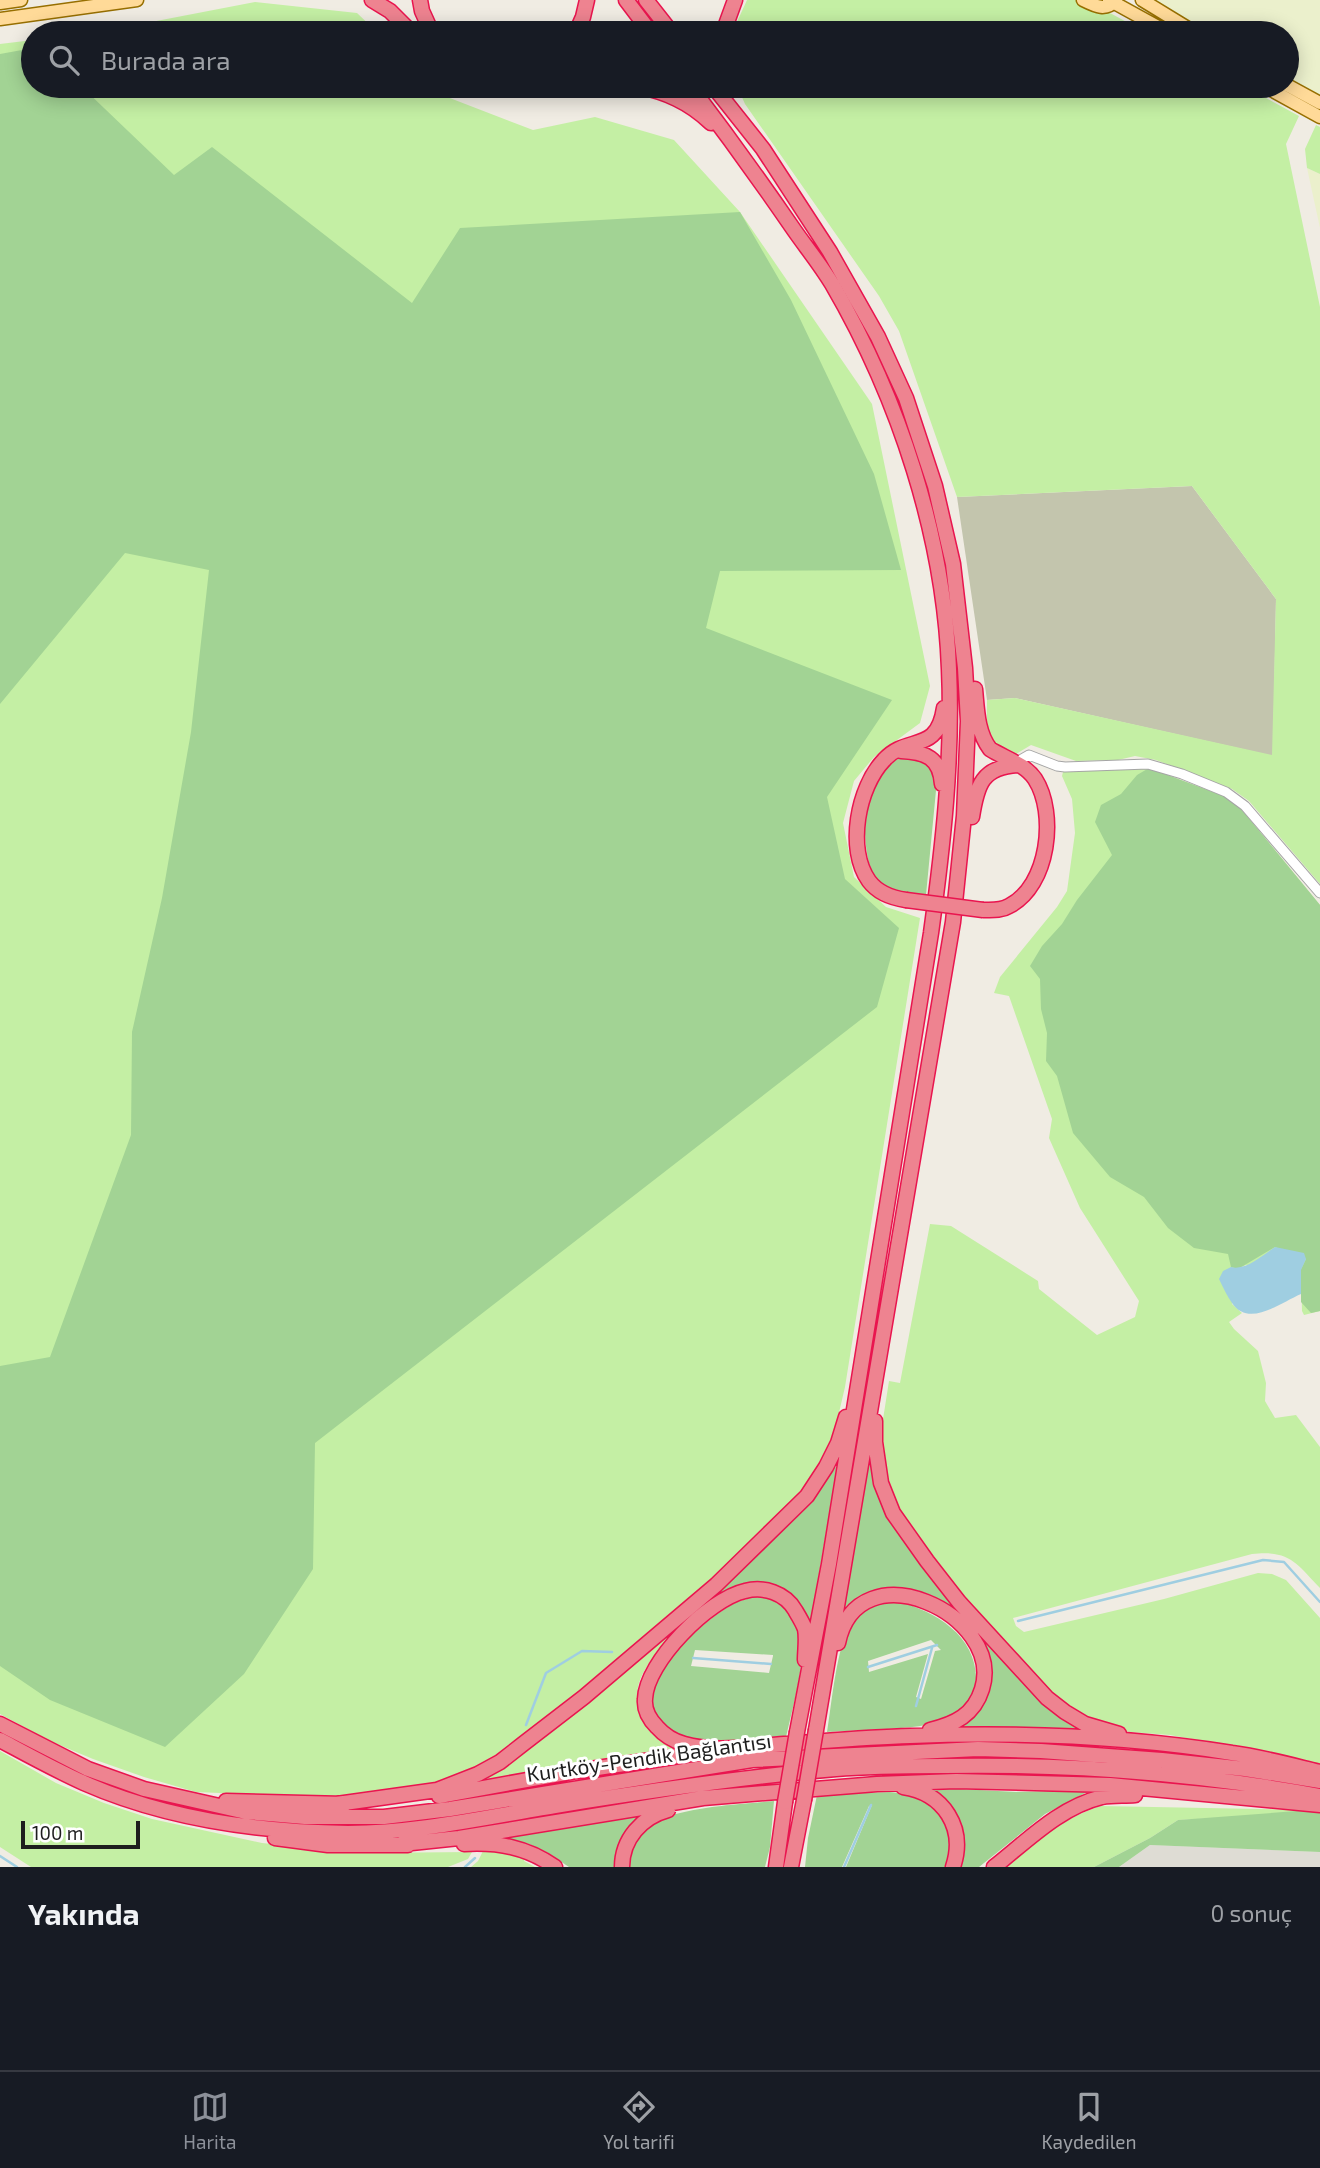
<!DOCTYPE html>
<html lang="tr">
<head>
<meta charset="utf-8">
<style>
  :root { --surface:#171b24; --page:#242831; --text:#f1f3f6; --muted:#9ea1a6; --line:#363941; --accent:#8c9099 }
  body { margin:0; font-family:"Exo 2",sans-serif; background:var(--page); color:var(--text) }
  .scale { position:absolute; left:21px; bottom:18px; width:119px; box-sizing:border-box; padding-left:7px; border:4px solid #1e1e1e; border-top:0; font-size:19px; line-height:24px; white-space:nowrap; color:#1e1e1e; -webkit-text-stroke:5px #fff; paint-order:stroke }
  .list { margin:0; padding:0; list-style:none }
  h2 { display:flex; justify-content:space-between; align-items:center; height:91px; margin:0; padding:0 28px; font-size:30px }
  h2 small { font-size:23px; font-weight:400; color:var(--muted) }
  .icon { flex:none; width:38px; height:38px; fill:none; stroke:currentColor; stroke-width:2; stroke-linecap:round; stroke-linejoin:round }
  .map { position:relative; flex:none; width:1320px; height:1867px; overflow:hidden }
  .search { position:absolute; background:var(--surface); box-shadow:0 4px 18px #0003; left:21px; right:21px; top:21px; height:77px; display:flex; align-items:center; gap:18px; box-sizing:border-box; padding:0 24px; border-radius:38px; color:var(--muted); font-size:26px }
  .sheet { height:203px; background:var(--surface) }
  nav { display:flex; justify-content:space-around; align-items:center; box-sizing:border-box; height:98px; border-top:2px solid var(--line); background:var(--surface); font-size:19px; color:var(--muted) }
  nav a { display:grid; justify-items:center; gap:4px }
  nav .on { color:var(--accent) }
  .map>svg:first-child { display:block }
  .airport { fill:#dedcd4 }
  .construction { fill:#c3c5ad }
  .farmland { fill:#ebf0cc }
  .grass { fill:#c4efa4 }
  .forest { fill:#a2d394; fill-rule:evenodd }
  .water { fill:#9fcee1 }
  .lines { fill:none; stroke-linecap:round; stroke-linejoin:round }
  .stream { stroke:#9fcee1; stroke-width:2.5 }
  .minor-casing { stroke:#a5a5a5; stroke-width:11 }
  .major-casing { stroke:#976f00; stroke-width:15 }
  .highway-casing { stroke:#e9154f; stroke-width:17 }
  .minor { stroke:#fff; stroke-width:9 }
  .major { stroke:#ffda98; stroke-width:12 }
  .highway { stroke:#ee8390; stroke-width:14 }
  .highway-bridge-casing { stroke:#e9154f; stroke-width:17; stroke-linecap:butt }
  .highway-bridge { stroke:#ee8390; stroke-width:14 }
  .labels { text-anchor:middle; stroke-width:6; stroke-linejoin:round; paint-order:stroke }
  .street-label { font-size:21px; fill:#1e1e1e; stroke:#fff }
</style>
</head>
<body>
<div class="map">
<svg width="1320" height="1867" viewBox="0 0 1320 1867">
  <rect width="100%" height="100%" fill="#f0ece3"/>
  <path class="airport" d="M1150,1845l170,7v15h-201z"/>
  <path class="construction" d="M1192,486l84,113 -3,157 -258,-58 -28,2 -30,-203z"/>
  <path class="farmland" d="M1153,0h167v96l-33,-19v-44h-77z
    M1307,168l13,6v54z"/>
  <path class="grass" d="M747,0h339l61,33h-412l1,-9z
    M255,2l102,11 21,20h-284z
    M33,40v46h400l9,9 91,35 62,-13 79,23 66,72 132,192 58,282 -10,37 -46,34 -20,24 -11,42 11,54 32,30 34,11 -75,469 -11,47 -9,24 -28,41 -124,117 -98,82 -81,60 -27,16 -45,15 -55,6 -51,2 -120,-5 -52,-15 -51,-18 -43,-18 -50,-27v-1670z
    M737,86h507l55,30 -13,28 34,163v577l-71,-83 -17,-12 -76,-29 -21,-4 -17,4 -42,1 -45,-16 -15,9c-32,-11 -29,-24 -29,-54l28,-2 257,57 4,-156 -84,-113 -235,11 -58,-166 -20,-35 -134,-192z
    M1316,125l4,2v47l-13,-6 -2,-19z
    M1149,768l77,29 16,13 78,95v406l-16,4 -2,-4 -1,-42 -55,-4 -8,4 -6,35 10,9 -13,9 5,7 24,22 8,32 -1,18 10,17 21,-3 24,32v141c-24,-25 -30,-38 -68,-34l-239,64 3,8 8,6 140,-33 94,-26 14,1 14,6 34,38v146l-35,-8 -115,-21 -40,-3 -38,-10 -43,-29 -89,-98 -61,-83 -12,-26 -6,-54 8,-51 11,2 30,-159 21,2 87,55 1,8 58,46 38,-18 4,-16 -59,-93 -31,-70 3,-19 -43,-123 -15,-3 6,-16 57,-70 10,-16 8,-58 -3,-34 -10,-23 1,-4z
    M681,1620l2,3c-15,17 -56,56 -43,80 6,12 31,36 41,47l-221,36z
    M0,1751l56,32 48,20 48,16 110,24 99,10 111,-1 -4,7 -20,8h-417l-31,-20z
    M1101,1806l209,4 10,1v2l-142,7 -28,18 -56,29h-88c31,-25 56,-49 95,-61z
    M483,1851l26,2 16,5 -1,3 11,6h-64l7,-6z"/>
  <path class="forest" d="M33,48v38h48l93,89 38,-28 200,156 48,-75 280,-16 51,88 83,174 27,96 -181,1 -14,57 186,72 -65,97 18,82 54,49 -22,79 -562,436 -2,126 -69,105 -79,73 -115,-47 -50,-34v-300l50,-9 81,-222 1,-103 30,-134 29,-166 18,-162 -84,-17 -125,151v-650z
    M910,756l18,8 9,16 -11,115c-18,-2 -36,0 -49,-15 -11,-12 -13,-48 -12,-63 2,-16 13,-42 25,-53 6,-5 13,-7 20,-8z
    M1149,768l77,29 16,13 78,95v406l-9,2 -10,-11v-33l5,-10 -31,-12 -37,22 -7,-2 -3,-13 -34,-6 -26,-20 -24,-31 -34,-20 -37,-44 -16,-57 -11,-15 1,-28 -6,-24 -1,-30 -10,-13 12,-20 20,-22 15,-24 35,-45 -17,-33 6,-17 20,-11 16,-19z
    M869,1457l7,31 162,208 60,39 -148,-6c8,-9 35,-35 39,-44 2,-3 1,-7 1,-11 4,-33 -33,-68 -62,-80 -18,-7 -40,-8 -58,-2 -12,5 -20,15 -28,25z
    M831,1465l6,3 -27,159 -30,-39 -13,-5 -32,4 -25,14 -27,22 -2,-3z
    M757,1596c19,3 40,15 44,36 5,32 -8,73 -15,105 -27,2 -76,11 -101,3 -11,-3 -19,-11 -26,-19 -30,-38 47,-104 78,-119 6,-2 13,-4 20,-6zM695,1650l78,5v1l-4,17 -78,-7z
    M897,1601c40,11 82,36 79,83 -2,13 -14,27 -25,34 -20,12 -97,12 -124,14 5,-29 10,-96 29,-117 11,-11 27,-12 41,-14zM931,1640l10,10 -6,1 -14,48 -5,-2 12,-43 -59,18 -1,-11z
    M924,1787l92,5 75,-2 -46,24 -66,53h-20l4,-18z
    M890,1792l25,3 12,5 18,19 7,26 -4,22h-102l26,-62 -3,1 -27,61h-37l3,-29 9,-43z
    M774,1801l-4,46 -5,20h-137c2,-11 4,-21 10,-31 20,-30 102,-31 136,-35z
    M1310,1810l10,3v39l-170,-7 -31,22h-25l56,-29 28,-18z
    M645,1812c-19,19 -27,27 -29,55h-47l-21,-14 -19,-9 -32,-7z"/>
  <path class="water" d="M1275,1247l29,6 2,6 -5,11v24c-21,9 -52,34 -69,9 -5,-7 -9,-16 -13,-24l4,-8 8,-4c15,4 32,-12 44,-20z"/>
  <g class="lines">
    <path class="stream" d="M1018,1621l245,-61 21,2 36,40
      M693,1658l78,6
      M868,1667l69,-22
      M916,1706l16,-58
      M526,1725l20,-52 36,-22 30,1
      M0,1856l17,11
      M465,1867l10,-9
      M844,1867l27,-62"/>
    <defs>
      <path id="minor" d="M1018,765l4,-6 7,-4 28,11 8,1 83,-3 34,10 44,18 19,14 75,87"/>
      <path id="major" d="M1083,0c12,6 23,12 33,0
        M1109,0l60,33
        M1142,0l54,33
        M0,3l21,-3
        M0,19l137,-19
        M1287,85l33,18
        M1264,86l56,31"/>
      <path id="highway" d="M372,0l18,11 22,22
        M420,0l2,11 10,22
        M626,0l25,33
        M646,0l26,33
        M576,33l7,-16 4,-17
        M723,33l12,-33
        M501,86h41
        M636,86c30,6 53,16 75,37
        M690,86c35,46 69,93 102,141 13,19 28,37 40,57 67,115 112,252 117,385 4,89 -6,177 -18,264l-102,631 -32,168
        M713,86l50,63 67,103 48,85 28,61 29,88 18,78 12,104 3,53 -4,95 -11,106 -137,808
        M975,689c2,20 2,43 15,60 14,9 35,15 45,30 22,34 14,107 -26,127 -8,5 -17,4 -26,4
        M901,751c25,1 39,7 41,33
        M972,817c5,-32 10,-50 46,-52
        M906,900c-14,-2 -28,-7 -37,-19 -23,-32 -11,-94 15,-121 23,-26 53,-5 60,-52
        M875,1421v21l6,41 12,30 34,48 32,41 88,96 18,14 20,12 34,10
        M838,1643c20,-97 167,-28 144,46 -8,26 -27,35 -52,41
        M805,1660c0,-9 2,-22 0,-31 -2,-6 -7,-14 -10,-19 -10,-17 -31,-24 -50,-19 -36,8 -99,71 -100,108 -1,11 5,21 12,28 7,8 17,14 27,17 30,9 68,2 100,0 42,-3 84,-7 126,-8 107,-4 216,0 322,17 30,4 59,12 88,19
        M0,1724l88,45 56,20 102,23 59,5h79l66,-8 302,-49 226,-11 63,2 121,9 83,9 75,12
        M0,1740c28,15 55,30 84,43 82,36 175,49 264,50 69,0 139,-16 207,-27 93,-15 186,-29 281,-37 36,-3 72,-3 108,-3 126,-2 252,7 376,30
        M903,1787c41,6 63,41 50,80
        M439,1796l138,-25 128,-19
        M226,1801l119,3
        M337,1804l100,-14 41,-16 22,-12 23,-18 61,-47 132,-112 91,-89 19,-29 12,-24 8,-26
        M275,1838l53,7h80
        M402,1844l57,-6 244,-40 174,-14 79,-3 154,4 210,20
        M464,1844c34,-2 63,3 91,23
        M622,1867c0,-28 20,-50 46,-57
        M776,1867l9,-65
        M791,1867l13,-67
        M994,1867c33,-26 66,-60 108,-70 11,-2 22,-1 33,-2"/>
    </defs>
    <use href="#minor" class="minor-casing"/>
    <use href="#major" class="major-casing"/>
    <use href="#highway" class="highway-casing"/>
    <use href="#minor" class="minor"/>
    <use href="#major" class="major"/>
    <use href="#highway" class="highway"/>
    <defs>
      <path id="highway-bridge" d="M906,900l77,10
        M804,1800l12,-70
        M785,1802l12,-70"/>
    </defs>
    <use href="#highway-bridge" class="highway-bridge-casing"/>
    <use href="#highway-bridge" class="highway-bridge"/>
  </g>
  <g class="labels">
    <g class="street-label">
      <text transform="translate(649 1758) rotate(-8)" y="7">Kurtköy-Pendik Bağlantısı</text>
    </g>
  </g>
</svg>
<div class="scale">100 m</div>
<div class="search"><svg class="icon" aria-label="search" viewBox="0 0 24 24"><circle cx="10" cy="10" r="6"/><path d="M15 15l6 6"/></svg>Burada ara</div>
</div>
<section class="sheet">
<h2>Yakında<small>0 sonuç</small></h2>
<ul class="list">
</ul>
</section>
<nav>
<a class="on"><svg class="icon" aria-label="map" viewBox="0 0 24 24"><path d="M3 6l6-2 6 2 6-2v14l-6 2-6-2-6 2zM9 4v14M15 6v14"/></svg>Harita</a>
<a><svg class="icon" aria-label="directions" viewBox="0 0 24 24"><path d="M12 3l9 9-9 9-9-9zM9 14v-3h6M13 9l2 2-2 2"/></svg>Yol tarifi</a>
<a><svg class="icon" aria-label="saved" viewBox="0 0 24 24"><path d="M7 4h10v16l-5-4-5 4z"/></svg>Kaydedilen</a>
</nav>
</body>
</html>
